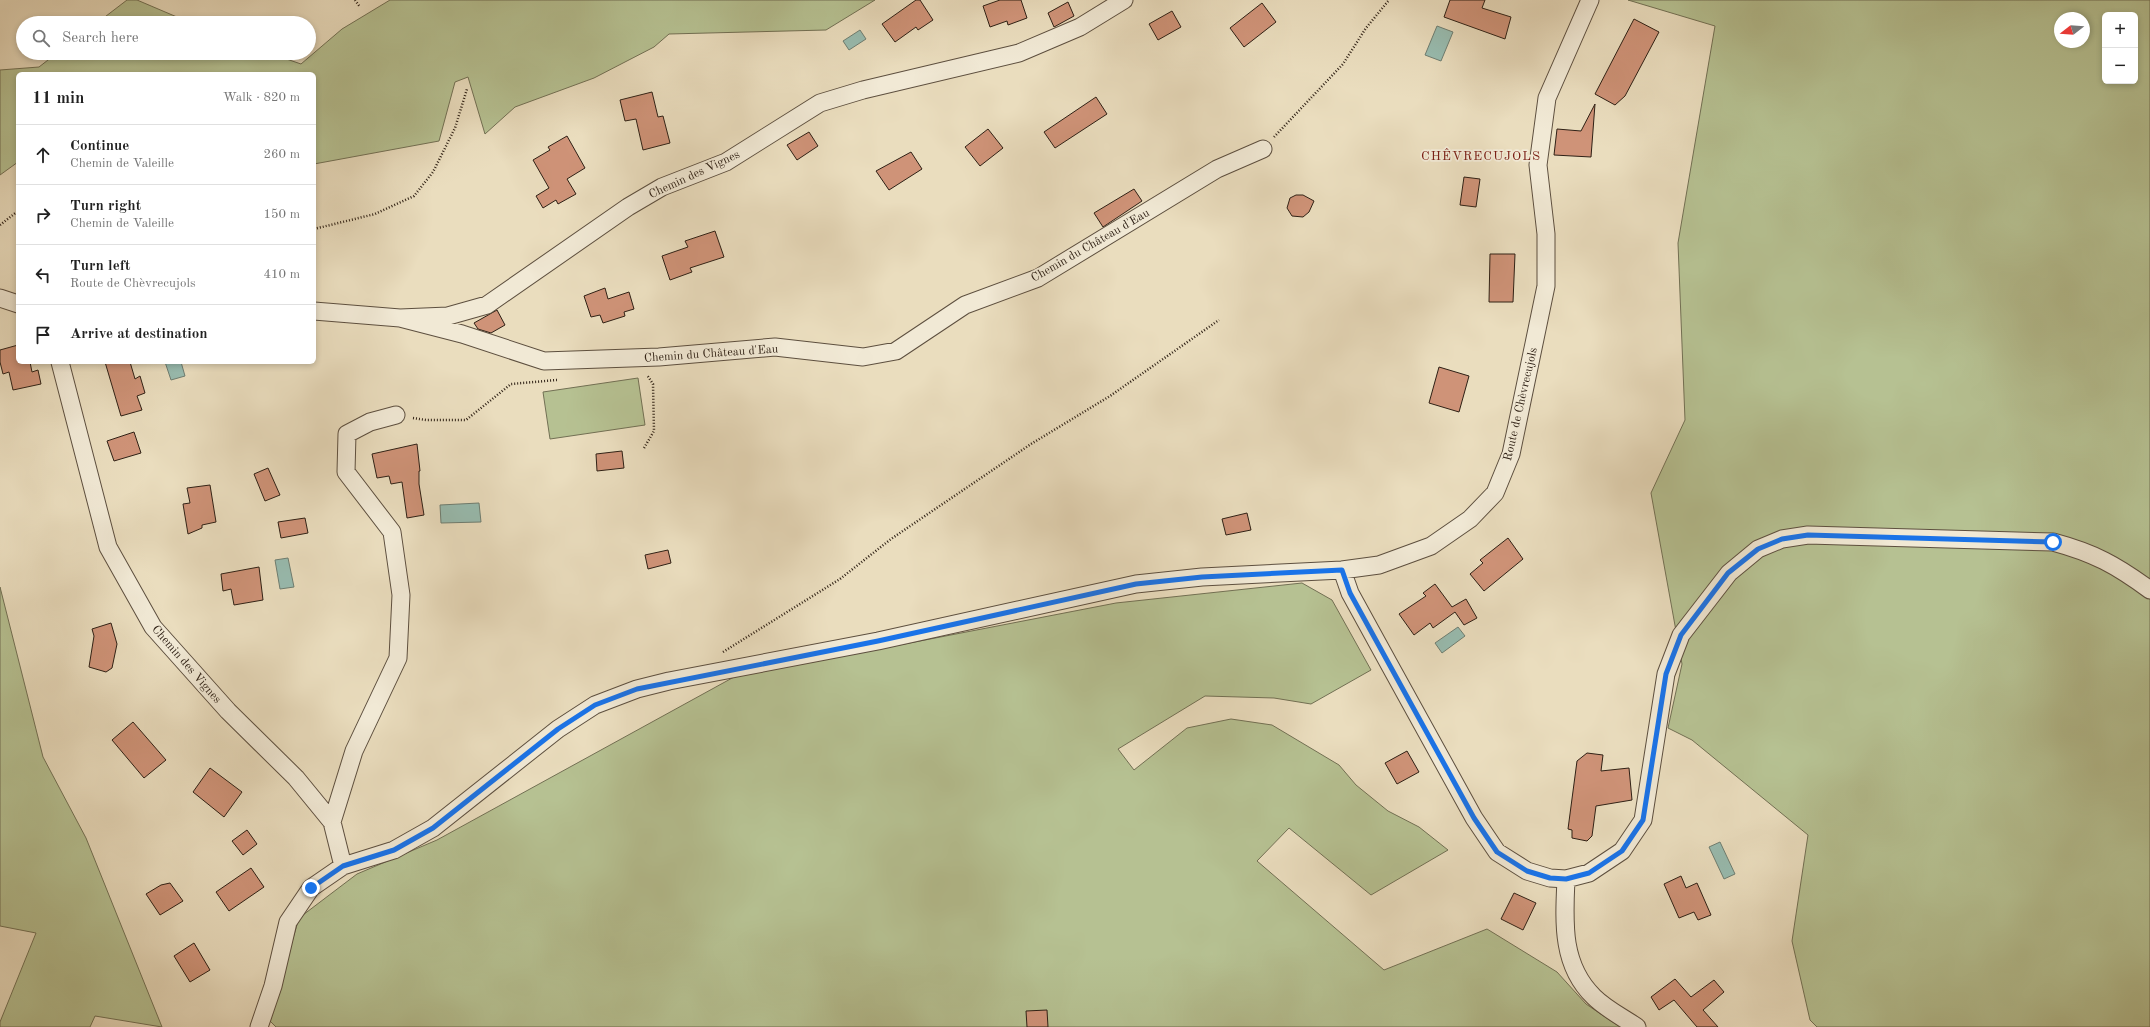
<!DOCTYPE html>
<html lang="en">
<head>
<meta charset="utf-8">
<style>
  :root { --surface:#fff; --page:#f6f6f6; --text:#222; --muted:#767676; --line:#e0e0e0 }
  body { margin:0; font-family:"Old Standard TT",serif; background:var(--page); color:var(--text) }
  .controls { position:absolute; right:12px; top:12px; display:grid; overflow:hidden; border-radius:6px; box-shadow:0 2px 6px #0003 }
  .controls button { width:36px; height:36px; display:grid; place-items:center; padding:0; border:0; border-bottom:1px solid var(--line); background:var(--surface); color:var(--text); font:20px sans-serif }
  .compass { position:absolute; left:2054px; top:12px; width:36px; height:36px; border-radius:50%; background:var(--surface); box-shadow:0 2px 6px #0003; rotate:253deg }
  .stop { position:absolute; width:12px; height:12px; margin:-9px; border:3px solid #1a73e8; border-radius:50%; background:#fff }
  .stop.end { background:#1a73e8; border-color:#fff; box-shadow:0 1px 4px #0008 }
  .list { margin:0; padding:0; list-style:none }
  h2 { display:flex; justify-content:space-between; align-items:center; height:52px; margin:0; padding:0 16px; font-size:17px }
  h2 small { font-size:13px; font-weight:400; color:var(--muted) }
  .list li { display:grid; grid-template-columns:26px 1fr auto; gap:12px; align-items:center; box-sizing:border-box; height:60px; padding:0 16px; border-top:1px solid var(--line) }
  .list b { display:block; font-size:15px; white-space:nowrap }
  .list p { margin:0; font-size:13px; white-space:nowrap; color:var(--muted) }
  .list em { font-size:13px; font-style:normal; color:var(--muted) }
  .icon { flex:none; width:22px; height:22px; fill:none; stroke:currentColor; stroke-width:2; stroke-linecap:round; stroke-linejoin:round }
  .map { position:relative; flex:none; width:2150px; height:1027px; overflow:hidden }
  .search { position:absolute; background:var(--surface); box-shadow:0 2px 6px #0003; left:16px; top:16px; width:300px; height:44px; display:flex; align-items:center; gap:10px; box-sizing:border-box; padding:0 14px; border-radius:22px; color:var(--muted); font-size:15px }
  .panel { position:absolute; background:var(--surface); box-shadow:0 2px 6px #0003; left:16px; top:72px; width:300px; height:292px; border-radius:6px }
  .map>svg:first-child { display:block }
  .green { fill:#b6c192; stroke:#727054; fill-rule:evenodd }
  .water { fill:#98bcb0; stroke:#6e7e72 }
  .building { fill:#cf9378; stroke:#2e2015 }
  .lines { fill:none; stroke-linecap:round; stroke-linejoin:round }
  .minor-casing { stroke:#5d4f3f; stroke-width:19 }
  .path { stroke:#2e2015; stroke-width:2.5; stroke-dasharray:1 2; stroke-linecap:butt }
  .minor { stroke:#f1e9d5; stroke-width:17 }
  .route { stroke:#1a73e8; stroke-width:5 }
  .labels { text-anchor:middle; stroke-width:3.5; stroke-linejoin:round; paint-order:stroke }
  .street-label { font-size:12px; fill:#2e2015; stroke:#f1e9d5 }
  .neighbourhood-label { font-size:13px; letter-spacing:1px; fill:#7a1f14; stroke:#f1e9d5 }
</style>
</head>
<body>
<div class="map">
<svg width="2150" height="1027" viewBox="0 0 2150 1027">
  <rect width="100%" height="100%" fill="#eaddbe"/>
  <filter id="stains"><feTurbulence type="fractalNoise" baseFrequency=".005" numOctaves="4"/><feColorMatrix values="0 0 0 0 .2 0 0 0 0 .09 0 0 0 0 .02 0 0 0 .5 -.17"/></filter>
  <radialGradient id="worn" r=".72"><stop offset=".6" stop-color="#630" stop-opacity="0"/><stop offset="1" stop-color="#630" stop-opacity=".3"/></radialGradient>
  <path class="green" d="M127,0h10l54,23h-94z
    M390,0h485l-49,30 -157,4 -15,13 -60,31 -79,29 -30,27 -17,-57 -13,5 -16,59 -125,23v-90h-296v88l-18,13v-105l39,-3 18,-14h212l32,11 41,-35z
    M1628,0h522v1027h-333l-7,-7 -18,-79 16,-106 -116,-95 -24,-12 14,-64 -31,-171 34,-73 -7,-177 37,-217zM2105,15h30v66h-30zM2060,18h24v24h-24z
    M638,378l7,47 -95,14 -7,-47z
    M1302,583l30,17 39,70 -60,34 -37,-6 -69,-2 -87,53 16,21 53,-42 44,-9 41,6 67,40 17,20 32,26 31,16 29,23 -77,45 -82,-67 -32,33 127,109 103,-41 70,43 29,32 34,23h-1344l-7,-7 30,-102 58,-44 80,-34 297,-163 382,-74z
    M0,587l43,170 43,81 76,189 -67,-11 -5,11h-90v-5l36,-89 -36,-7z"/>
  <path class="water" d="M1437,26l16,6 -12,29 -16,-6z
    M860,30l6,9 -17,11 -6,-9z
    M165,362h16l4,14 -14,4z
    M479,503l2,19 -40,1 -1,-18z
    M288,558l6,29 -14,2 -5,-29z
    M1458,627l7,9 -23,17 -7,-10z
    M1720,842l15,32 -11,5 -15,-32z"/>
  <path class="building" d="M916,0h4l13,20 -15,10 -2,-3 -21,15 -13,-18z
    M1000,0h21l6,18 -19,7 -1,-4 -17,6 -7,-21z
    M1450,0h35l-3,8 29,9 -6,22 -61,-22z
    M1068,2l6,14 -20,11 -6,-14z
    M1262,3l14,19 -32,25 -14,-19z
    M1172,11l9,16 -23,13 -9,-16z
    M1634,19l25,13 -34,64 -10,9 -20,-11z
    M652,92l6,25 5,-1 7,27 -27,7 -7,-31 -11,2 -5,-21z
    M1096,97l11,17 -52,34 -11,-16z
    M1595,104l-4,53 -37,-2 3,-26 24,2z
    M988,129l15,19 -23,18 -15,-19z
    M809,132l9,14 -21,14 -10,-15z
    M567,136l18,32 -18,11 9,15 -18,10 -2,-4 -13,8 -7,-12 13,-8 -16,-28 17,-10 -2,-3z
    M911,152l11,17 -33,21 -13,-19z
    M1464,177l16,2 -4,28 -16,-2z
    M1134,189l8,12 -39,26 -9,-14z
    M1296,195h7l11,6 -5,11 -6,5 -11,-1 -5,-8 3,-10z
    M715,231l9,26 -34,11 2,4 -22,8 -8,-24 26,-9 -3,-6z
    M1490,254h25l-2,48h-24z
    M605,288l3,11 21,-7 5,17 -10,3 1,4 -22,7 -3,-8 -9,2 -7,-21z
    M497,310l8,15 -14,8 -13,-4 -4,-6z
    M18,345v17h12l2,10 6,-2 3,14 -28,6 -4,-18 -6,2 -3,-12v-12z
    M105,362h25l5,17 5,-3 5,17 -8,3 5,14 -21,6z
    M1439,367l30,9 -10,36 -30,-9z
    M134,432l7,21 -27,8 -7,-20z
    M417,444l3,27h-1v13l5,31 -17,3 -5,-36 -11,2 -2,-8 -12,2 -5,-24z
    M622,451l2,17 -27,3 -1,-17z
    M268,468l12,27 -15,6 -11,-27z
    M210,485l6,37 -14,3v3l-14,6 -5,-30 7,-1 -3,-15z
    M1247,513l4,17 -25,5 -4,-16z
    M305,518l3,15 -27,5 -3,-16z
    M1508,538l15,21 -39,32 -14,-17 13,-11 -3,-3z
    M668,550l3,13 -23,6 -3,-14z
    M259,567l4,33 -29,5 -3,-16 -8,2 -2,-17z
    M1435,584l17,23 14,-8 11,19 -13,7 -9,-13 -22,16 -3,-5 -16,12 -15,-21 27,-18 -3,-3z
    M111,623l6,21 -5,24 -6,4 -17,-5 5,-31 -2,-7z
    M133,722l33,38 -22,18 -32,-38z
    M1407,751l12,21 -22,12 -12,-21z
    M1587,753l16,2 -2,16 28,-3 3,32 -36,6 -4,30 -5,5 -15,-3v-8l-4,-1 9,-68z
    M210,768l32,24 -18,25 -31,-25z
    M247,830l10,14 -14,11 -11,-14z
    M251,868l13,19 -35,24 -13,-19z
    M1681,876l5,12 11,-5 14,32 -13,5 -4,-8 -15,6 -15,-34z
    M170,883l13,18 -23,14 -14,-21 15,-9z
    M1514,893l22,10 -13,27 -22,-11z
    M194,943l16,27 -20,12 -16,-26z
    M1675,979l16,18 23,-17 10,12 -21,18 15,17h-21l-23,-27 -15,10 -8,-13z
    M1047,1010l1,17h-21l-1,-16z"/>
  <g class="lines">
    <defs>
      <path id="minor" d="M0,298l18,6
        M314,311l86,7 48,-2 39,-11 141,-98 34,-20 64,-25 94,-59 43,-13 156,-37 61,-26 44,-27
        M400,318l62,16 82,27 115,-4 116,-10 88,10 33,-6 69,-46 73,-27 179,-109 46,-20
        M60,362l48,185 45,80 75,84 68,67 36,44 11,44
        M1342,570l8,23 39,71 85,154 23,34 30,19 23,7 16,1 23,-6 33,-22 21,-31 23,-146 15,-39 48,-62 29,-24 24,-10 26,-4 245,7c41,11 63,23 97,48
        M332,822l22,-71 44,-93 3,-63 -9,-63 -46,-60 1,-38 23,-12 26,-7
        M1566,879c-2,43 -5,86 28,118 12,12 30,21 43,30
        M259,1027l14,-41 15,-64 23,-34 32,-22 51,-16 39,-22 125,-99 37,-24 42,-16 32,-8 209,-40 258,-57 66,-7 140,-7 37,-5 52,-19 39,-27 25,-26 16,-39 35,-168v-52l-8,-69 9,-67 43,-98"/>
    </defs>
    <use href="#minor" class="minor-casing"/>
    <path class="path" d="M355,0l5,7
      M1274,137l69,-73 23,-36 23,-28
      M0,225l18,-14
      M314,229l61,-15 39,-18 19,-24 22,-44 12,-39
      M413,418l13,2h40l45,-36 46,-4
      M644,448l10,-17 -1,-47 -6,-9
      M723,652l117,-73 51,-40 140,-95 79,-48 109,-76"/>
    <use href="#minor" class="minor"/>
  </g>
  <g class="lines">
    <path class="route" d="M311,888l32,-22 51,-16 39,-22 125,-99 37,-24 42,-16 241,-48 258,-57 66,-7 140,-7 8,23 39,71 85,154 23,34 30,19 23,7 16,1 23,-6 33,-22 21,-31 23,-146 15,-39 47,-62 30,-24 24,-10 26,-4 245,7"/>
  </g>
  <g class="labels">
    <g class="street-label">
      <text transform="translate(694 174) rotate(-25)" y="4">Chemin des Vignes</text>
      <text transform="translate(1090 245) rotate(-30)" y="4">Chemin du Château d'Eau</text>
      <text transform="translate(711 353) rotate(-4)" y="4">Chemin du Château d'Eau</text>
      <text transform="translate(1520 404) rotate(-77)" y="4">Route de Chèvrecujols</text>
      <text transform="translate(187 664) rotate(49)" y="4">Chemin des Vignes</text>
    </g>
    <g class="neighbourhood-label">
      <text x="1481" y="160">CHÊVRECUJOLS</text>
    </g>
  </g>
  <rect width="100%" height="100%" filter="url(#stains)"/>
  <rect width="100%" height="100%" fill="url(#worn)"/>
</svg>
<div class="controls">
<button>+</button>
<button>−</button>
</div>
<svg class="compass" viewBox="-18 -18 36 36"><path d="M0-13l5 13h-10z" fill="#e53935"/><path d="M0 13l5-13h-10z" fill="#767676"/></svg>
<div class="stop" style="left:2053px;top:542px"></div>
<div class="stop end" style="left:311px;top:888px"></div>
<div class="search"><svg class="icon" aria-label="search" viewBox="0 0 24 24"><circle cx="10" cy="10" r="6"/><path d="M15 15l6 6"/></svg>Search here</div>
<section class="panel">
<h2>11 min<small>Walk · 820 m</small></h2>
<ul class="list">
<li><svg class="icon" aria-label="ahead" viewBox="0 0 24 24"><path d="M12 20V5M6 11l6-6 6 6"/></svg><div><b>Continue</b><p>Chemin de Valeille</p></div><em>260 m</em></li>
<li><svg class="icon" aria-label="right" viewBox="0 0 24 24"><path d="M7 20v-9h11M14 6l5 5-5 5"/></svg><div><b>Turn right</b><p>Chemin de Valeille</p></div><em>150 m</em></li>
<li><svg class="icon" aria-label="left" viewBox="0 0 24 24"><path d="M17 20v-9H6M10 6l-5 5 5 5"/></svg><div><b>Turn left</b><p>Route de Chèvrecujols</p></div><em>410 m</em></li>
<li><svg class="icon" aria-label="arrive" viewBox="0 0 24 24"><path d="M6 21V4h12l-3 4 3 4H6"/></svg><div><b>Arrive at destination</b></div></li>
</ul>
</section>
</div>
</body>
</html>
